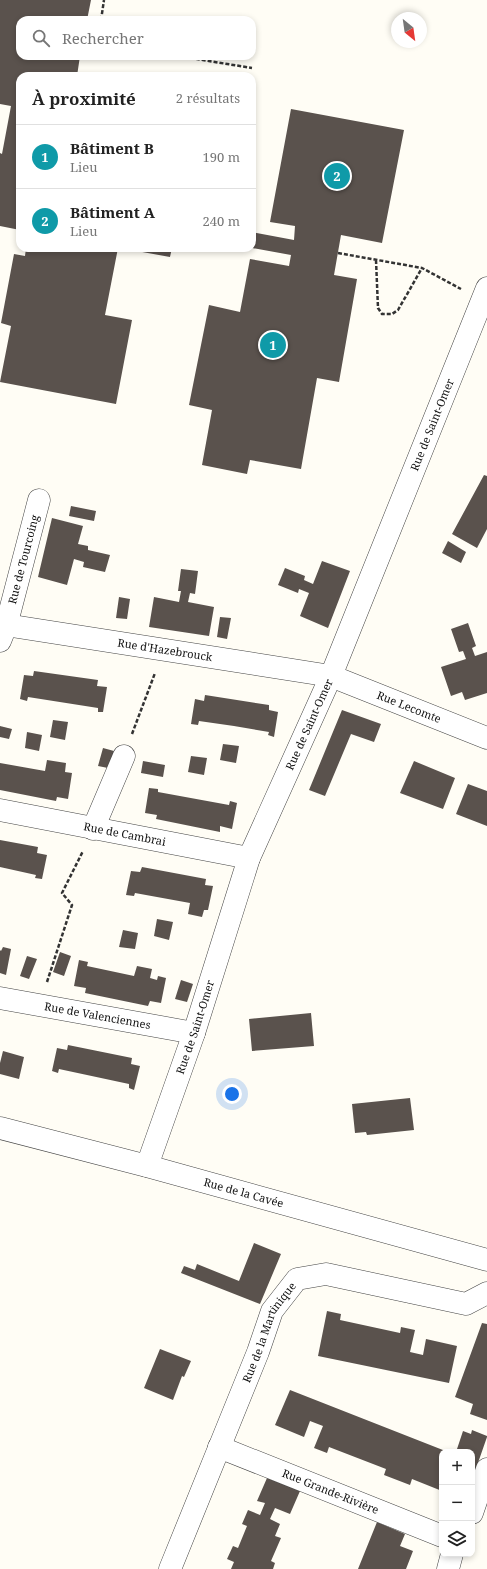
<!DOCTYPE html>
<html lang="fr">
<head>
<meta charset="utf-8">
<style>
  :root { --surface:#fff; --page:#f6f6f6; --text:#222; --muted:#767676; --line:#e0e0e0; --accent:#b45309 }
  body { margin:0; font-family:"Noto Serif",serif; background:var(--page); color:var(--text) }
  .controls { position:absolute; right:12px; bottom:12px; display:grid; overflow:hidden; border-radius:8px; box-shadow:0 2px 6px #0003 }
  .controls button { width:36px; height:36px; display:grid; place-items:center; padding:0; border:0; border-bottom:1px solid var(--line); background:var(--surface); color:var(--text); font:20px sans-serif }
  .compass { position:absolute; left:391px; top:12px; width:36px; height:36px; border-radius:50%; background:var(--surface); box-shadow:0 2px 6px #0003; rotate:151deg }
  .you { position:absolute; left:232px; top:1094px; width:14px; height:14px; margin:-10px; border:3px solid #fff; border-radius:50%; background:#1a73e8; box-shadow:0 0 0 6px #1a73e833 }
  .badge { display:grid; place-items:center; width:26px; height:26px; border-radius:50%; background:var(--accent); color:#fff; font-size:13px; font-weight:700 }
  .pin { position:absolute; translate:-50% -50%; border:2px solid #fff; box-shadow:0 1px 4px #0006 }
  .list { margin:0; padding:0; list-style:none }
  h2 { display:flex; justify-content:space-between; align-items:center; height:52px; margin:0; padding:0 16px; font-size:17px }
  h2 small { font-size:13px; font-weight:400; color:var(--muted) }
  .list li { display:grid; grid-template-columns:26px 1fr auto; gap:12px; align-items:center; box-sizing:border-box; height:64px; padding:0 16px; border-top:1px solid var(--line) }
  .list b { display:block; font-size:15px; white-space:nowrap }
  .list p { margin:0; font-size:13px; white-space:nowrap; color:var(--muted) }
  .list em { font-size:13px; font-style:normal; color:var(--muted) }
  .icon { flex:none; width:22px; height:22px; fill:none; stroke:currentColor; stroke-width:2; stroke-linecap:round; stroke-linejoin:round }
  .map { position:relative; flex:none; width:487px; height:1569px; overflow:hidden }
  .search { position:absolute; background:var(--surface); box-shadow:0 2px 6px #0003; left:16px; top:16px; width:240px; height:44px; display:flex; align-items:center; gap:10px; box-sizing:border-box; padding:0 14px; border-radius:12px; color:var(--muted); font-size:15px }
  .panel { position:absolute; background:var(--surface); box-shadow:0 2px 6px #0003; left:16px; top:72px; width:240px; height:180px; border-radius:12px }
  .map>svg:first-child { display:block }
  .building { fill:#5a524d }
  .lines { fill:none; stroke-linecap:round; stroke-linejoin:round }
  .minor-casing { stroke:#444; stroke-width:23 }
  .path { stroke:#333; stroke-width:2.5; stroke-dasharray:4 2; stroke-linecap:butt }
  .minor { stroke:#fff; stroke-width:22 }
  .labels { text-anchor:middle; stroke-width:4; stroke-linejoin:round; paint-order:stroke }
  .street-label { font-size:11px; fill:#111; stroke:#fff }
</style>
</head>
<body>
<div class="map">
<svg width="487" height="1569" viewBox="0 0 487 1569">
  <rect width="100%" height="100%" fill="#fffdf5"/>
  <path class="building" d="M0,0h91l-4,20h-67v36h60l-3,20h-57v154l-20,-4v-73l2,1 9,-48 -11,-2z
    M291,109l113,21 -22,113 -41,-8 -7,40 23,4 -18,103 -22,-4 -16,91 -51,-9 -3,14 -45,-9 10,-55 -23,-5 20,-100 31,7 10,-53 39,7 2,-11 -39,-7v-16l42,8 1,-14 -25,-4z
    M26,248h92l-13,67 27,5 -16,84 -116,-22 11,-56 -10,-3 13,-69 11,2z
    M120,248h52l-2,9z
    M484,475l3,1v53l-10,19 -25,-14z
    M71,506l25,5 -2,10 -25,-5z
    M52,518l31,8 -5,18 10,2v4l22,5 -5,17 -22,-5 1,-5 -10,-3 -7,26 -29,-8z
    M448,541l18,11 -5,11 -19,-10z
    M322,561l28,10 -22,57 -28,-12 9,-23 -10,-4 -1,4 -20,-8 7,-17 20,8 -1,4 9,4z
    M181,569l17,2 -3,23 -5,-1 -2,9 26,5 -5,29 -60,-9 5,-30 25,5 2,-11h-3z
    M119,597l11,2 -3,20 -11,-1z
    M220,617l11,1 -4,21 -10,-2z
    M468,623l8,23 -4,2 3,8 12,-4v41l-22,7 -3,-8 -11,4 -10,-29 25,-8 -3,-8 -4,1 -8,-23z
    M34,671l64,9 -1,6 10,1 -4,25h-5v-4l-70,-11 -1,4 -7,-2 4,-24 9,1z
    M205,695l64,10v5l9,2 -4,25 -6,-2 1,-3 -35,-6 -35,-5 -1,4 -7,-1 4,-25 9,2z
    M342,710l39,14 -7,18 -23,-8 -26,62 -16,-6z
    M53,720l15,2 -3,18 -15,-3z
    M0,726l12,3 -3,10 -9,-2z
    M27,732l15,3 -3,16 -14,-3z
    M223,744l16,2 -3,17 -16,-3z
    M103,748l11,3 -6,17 -10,-2z
    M191,756l16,2 -3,17 -16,-3z
    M47,760l19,3 -1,9 7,1 -4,26 -11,-2 -1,4 -56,-11v-27l45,8z
    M143,761l22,4 -2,12 -22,-4z
    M414,761l41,17 -12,31 -43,-16z
    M468,784l19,7v35l-31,-12z
    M149,788l9,1v3l71,13 1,-4 7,2 -5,26 -12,-3v6l-64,-13 1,-4 -12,-2z
    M0,840l38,7 -1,6 10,2 -5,24 -7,-1 1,-3 -36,-8z
    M142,867l64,12 -1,6 8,1 -5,24h-4l-2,7 -14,-3 2,-11 -55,-10 -1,3 -8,-1 5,-24 9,1z
    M157,919l16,3 -4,18 -15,-4z
    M123,930l15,3 -3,16 -16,-2z
    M3,947l8,2 -5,26 -6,-2v-23l1,1z
    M60,952l11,4 -7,20 -11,-4z
    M27,956l10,3 -8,20 -9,-3z
    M79,960l9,2 -1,4 47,10 3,-10 15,3 -2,9 7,2 1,-4 8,2 -5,25 -11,-2 -2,5 -63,-13 1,-5 -12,-2z
    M181,980l12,4 -6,18 -12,-3z
    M311,1013l3,33 -62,5 -3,-32z
    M68,1045l64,13 -1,6 9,2 -6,24 -5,-2v-4l-70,-15 -1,4 -6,-2 5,-23 10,2z
    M3,1051l21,6 -5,22 -19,-5v-11z
    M410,1098l4,32 -47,5 -1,-3 -11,1 -3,-29z
    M254,1243l27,11 -21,50 -79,-31 3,-7 11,4 2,-6 42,17z
    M327,1311l14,3 -1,6 60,13 1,-6 14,3 -5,22 13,3 3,-16 31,7 -8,37 -131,-27z
    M482,1323l5,1v96l-17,-6 3,-10 -18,-7z
    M160,1349l31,12 -7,16 -2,-1 -9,24 -29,-12z
    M290,1390l158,62h-6v39l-30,-12 -2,6 -26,-10 2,-6 -57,-22 -2,6 -13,-5 9,-22 -13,-5 -6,16 -29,-12z
    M472,1430l15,6v1l-15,43v-28h-16l7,-21 8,3z
    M267,1478l33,13 -10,23 -15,-6 -5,11 10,5 -5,12 6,2 -10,23 4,2 -2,6h-42l3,-7 -7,-3 6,-13 5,2 9,-22 -5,-2 6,-14 12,5 5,-12 -8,-2z
    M377,1522l28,12 -5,12 13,5 -7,18h-48z"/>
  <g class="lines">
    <defs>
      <g id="minor">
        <path id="s1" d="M0,624l331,52 156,62"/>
        <path id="s2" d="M0,641l6,-15 33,-126"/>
        <path id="s3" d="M0,810l249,48"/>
        <path d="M93,829l31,-73"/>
        <path id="s4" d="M0,998l194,35"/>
        <path id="s5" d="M0,1128l147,38 340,94"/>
        <path id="s6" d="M147,1166l47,-133 55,-175 82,-182 156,-388"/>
        <path id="s7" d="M219,1447l223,89"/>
        <path d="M472,1513l15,-44"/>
        <path id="s8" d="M170,1569l88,-217 14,-41 25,-32 29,-5 140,30 21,-11"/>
        <path d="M448,1569l4,-15"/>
      </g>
    </defs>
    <use href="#minor" class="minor-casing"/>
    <path class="path" d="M101,20l3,-20
      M178,56l74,12
      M338,253l84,15 39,21
      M376,260l2,48 4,6h10l6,-4 24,-42
      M132,734l23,-61
      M47,982l25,-77 -10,-12 21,-42"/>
    <use href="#minor" class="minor"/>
  </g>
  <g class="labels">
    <g class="street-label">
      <text dy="4" stroke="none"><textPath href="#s6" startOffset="795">Rue de Saint-Omer</textPath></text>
      <text dy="4" stroke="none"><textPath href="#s2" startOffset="85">Rue de Tourcoing</textPath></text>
      <text dy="4" stroke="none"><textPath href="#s1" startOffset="167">Rue d'Hazebrouck</textPath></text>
      <text dy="4" stroke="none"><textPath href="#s1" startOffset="419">Rue Lecomte</textPath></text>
      <text dy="4" stroke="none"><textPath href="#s6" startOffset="471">Rue de Saint-Omer</textPath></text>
      <text dy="4" stroke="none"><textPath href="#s3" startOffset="127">Rue de Cambrai</textPath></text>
      <text dy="4" stroke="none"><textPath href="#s4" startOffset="99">Rue de Valenciennes</textPath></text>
      <text dy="4" stroke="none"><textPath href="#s6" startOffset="147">Rue de Saint-Omer</textPath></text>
      <text dy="4" stroke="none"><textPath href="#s5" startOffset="252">Rue de la Cavée</textPath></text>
      <text dy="4" stroke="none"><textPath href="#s8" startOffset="257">Rue de la Martinique</textPath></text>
      <text dy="4" stroke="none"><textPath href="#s7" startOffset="120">Rue Grande-Rivière</textPath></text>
    </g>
  </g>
</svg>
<div class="controls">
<button>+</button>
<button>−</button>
<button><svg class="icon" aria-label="layers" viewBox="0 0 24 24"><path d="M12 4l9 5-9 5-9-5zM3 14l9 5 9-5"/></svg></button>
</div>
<svg class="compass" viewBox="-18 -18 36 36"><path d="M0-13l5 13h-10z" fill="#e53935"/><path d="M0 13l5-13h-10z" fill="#767676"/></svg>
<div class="you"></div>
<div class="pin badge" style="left:273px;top:345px;background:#0f9aa8">1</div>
<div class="pin badge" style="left:337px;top:176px;background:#0f9aa8">2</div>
<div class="search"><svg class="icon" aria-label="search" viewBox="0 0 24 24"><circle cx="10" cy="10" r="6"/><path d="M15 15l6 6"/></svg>Rechercher</div>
<section class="panel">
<h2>À proximité<small>2 résultats</small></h2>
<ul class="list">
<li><span class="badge" style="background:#0f9aa8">1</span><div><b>Bâtiment B</b><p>Lieu</p></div><em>190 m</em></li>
<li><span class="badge" style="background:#0f9aa8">2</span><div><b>Bâtiment A</b><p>Lieu</p></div><em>240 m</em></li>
</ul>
</section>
</div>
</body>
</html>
